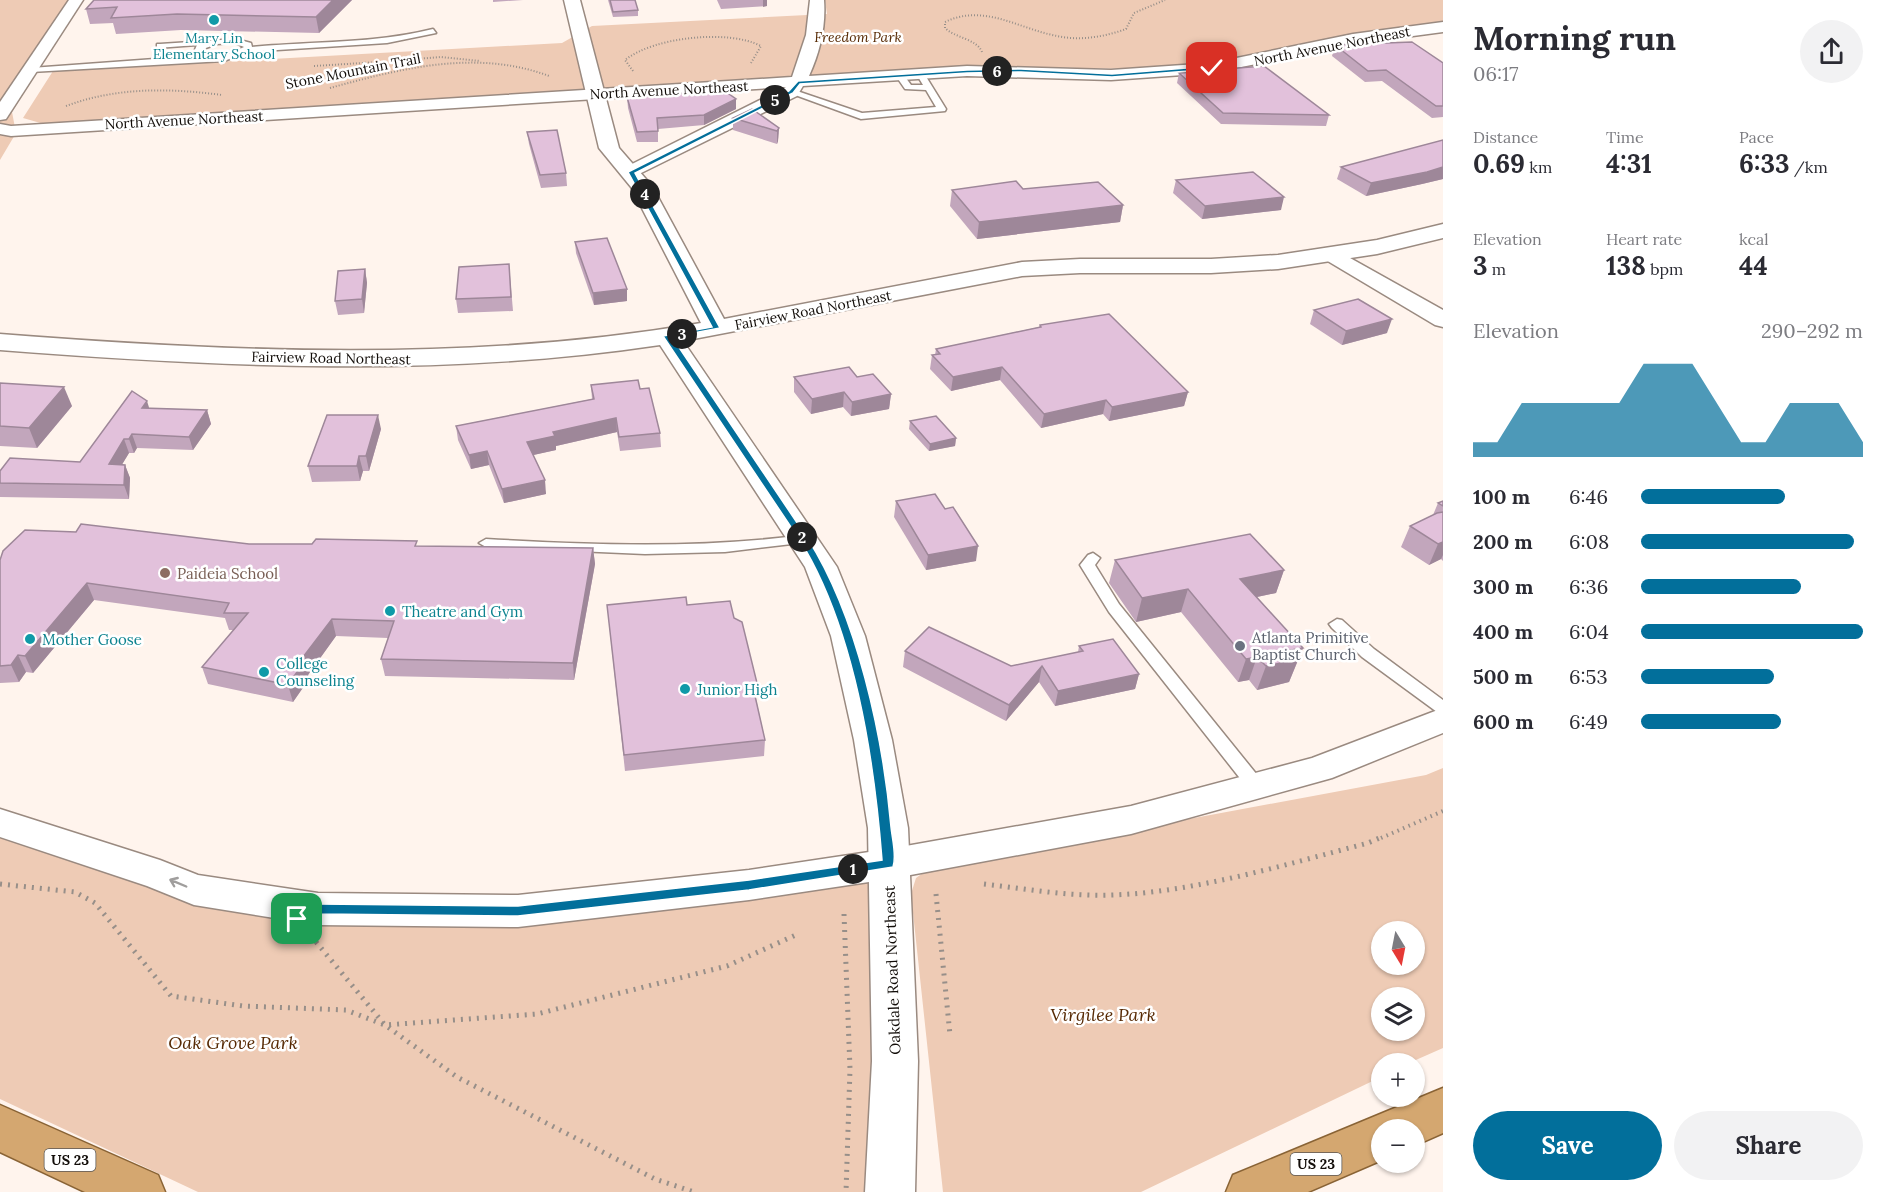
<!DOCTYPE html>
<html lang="en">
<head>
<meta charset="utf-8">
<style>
	body { margin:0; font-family:Lora,serif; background:#f2f2f3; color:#2b2b33; height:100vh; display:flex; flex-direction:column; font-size:22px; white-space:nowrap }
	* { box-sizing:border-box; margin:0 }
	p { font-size:20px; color:#7c7c81 }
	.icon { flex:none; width:33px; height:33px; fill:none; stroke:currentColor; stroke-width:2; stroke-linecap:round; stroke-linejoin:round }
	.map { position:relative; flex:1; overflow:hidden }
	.sheet { display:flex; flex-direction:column; background:#fff; width:450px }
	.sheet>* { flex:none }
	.needle { width:39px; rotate:170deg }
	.tools { position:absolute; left:1371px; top:921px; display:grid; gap:12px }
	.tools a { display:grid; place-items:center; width:54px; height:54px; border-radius:50%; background:#fff; box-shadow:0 2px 4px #0004; font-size:30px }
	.pin { position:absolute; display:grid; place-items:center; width:51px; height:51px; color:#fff; margin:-26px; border-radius:12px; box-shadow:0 3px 9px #0006 }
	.km { position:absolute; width:30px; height:30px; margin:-15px; border-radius:50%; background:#222; color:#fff; font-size:16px; line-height:30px; text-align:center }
	.round { display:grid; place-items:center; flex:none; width:63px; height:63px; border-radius:32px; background:#f2f2f3 }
	.overview { display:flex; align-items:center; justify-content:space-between; height:102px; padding:0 30px }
	h1 { font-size:33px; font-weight:700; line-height:45px }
	.figures { display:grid; grid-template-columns:repeat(3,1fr); gap:9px; height:102px; padding:6px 30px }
	.figures div { display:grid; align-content:center }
	.figures b { font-size:26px; font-weight:700 }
	.figures small { font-size:16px; font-weight:400 }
	.figures p { font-size:16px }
	.chart { height:168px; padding:12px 30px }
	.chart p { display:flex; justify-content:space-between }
	.chart svg { width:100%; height:108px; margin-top:6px; fill:#026f9b; opacity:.7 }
	.primary-button { display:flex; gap:12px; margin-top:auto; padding:12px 30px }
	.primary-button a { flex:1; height:69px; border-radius:36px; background:#026f9b; color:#fff; font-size:24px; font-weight:700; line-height:69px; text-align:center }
	.primary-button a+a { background:#f2f2f3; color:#2b2b33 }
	ul { padding:0 30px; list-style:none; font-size:20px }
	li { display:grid; grid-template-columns:96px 72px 1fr; align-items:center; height:45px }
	li i { height:15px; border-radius:8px; background:#026f9b }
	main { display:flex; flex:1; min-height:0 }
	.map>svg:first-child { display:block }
	.green { fill:#eecbb5; fill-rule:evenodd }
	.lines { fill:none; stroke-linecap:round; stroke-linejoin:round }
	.service-casing { stroke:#9a8a80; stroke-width:3 }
	.minor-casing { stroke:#9a8a80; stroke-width:3 }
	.tertiary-casing { stroke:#9a8a80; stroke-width:3 }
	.trunk-casing { stroke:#896335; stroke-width:3 }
	.path-far2 { stroke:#978f89; stroke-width:2; stroke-dasharray:1 2; stroke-linecap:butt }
	.path-far1 { stroke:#978f89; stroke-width:4; stroke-dasharray:1.5 4.5; stroke-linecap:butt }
	.path { stroke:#978f89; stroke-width:5; stroke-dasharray:2 6; stroke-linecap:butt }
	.service { fill:#fff; fill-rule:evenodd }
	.minor { fill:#fff; fill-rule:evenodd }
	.tertiary { fill:#fff; fill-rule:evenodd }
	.trunk { fill:#d4a770; fill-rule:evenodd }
	.wall { fill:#c2a6bc }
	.shaded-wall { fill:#9e8799 }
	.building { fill:#e2c1db; stroke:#9e8799; stroke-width:1.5 }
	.oneway { stroke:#a09e9d }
	.route { fill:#026f9b; stroke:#fff; stroke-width:1.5 }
	.culture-dot { fill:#0f9aa8; stroke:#fff; stroke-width:2 }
	.education-dot { fill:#8d6e63; stroke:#fff; stroke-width:2 }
	.worship-dot { fill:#6b7280; stroke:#fff; stroke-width:2 }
	.labels { text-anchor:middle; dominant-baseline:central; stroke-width:5; stroke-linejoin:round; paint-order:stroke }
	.far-park-label { font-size:14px; font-style:italic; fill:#582b05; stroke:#fff }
	.far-culture-label { font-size:14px; fill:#0d838f; stroke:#fff }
	.far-street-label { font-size:14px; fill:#120d09; stroke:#fff }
	.shield { fill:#fff; stroke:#595653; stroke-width:1.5 }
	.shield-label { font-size:14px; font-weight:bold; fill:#120d09 }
	.education-label { font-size:15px; fill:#785e54; stroke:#fff; text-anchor:start }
	.culture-label { font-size:15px; fill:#0d838f; stroke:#fff; text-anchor:start }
	.worship-label { font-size:15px; fill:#5b616d; stroke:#fff; text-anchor:start }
	.street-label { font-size:15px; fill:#120d09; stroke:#fff }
	.near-park-label { font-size:18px; font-style:italic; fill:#582b05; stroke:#fff }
</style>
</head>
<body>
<main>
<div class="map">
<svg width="1443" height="1192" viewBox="0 0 1443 1192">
	<rect width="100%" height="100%" fill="#fff4ed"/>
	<g class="green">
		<polygon points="0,0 82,0 12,112 16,133 0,160"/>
		<path d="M 825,0 L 1443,0 L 1443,23 C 1411,26 1379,30 1348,36 C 1297,45 1247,60 1196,65 C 1119,73 1044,65 968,67 L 44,124 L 23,118 L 53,71 L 562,43 L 592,26 L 827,14 Z"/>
		<path d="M 1443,768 L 1443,1048 L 1409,1063 L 1382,1064 L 1381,1077 L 1141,1192 L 943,1192 L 911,894 L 916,878 L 931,867 L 1426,775 ZM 1382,932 L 1414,932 L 1414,964 L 1382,964 ZM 1382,998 L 1414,998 L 1414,1030 L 1382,1030 Z"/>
		<polygon points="0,829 194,890 523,914 882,873 869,1192 198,1192 0,1099"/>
	</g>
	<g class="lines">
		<g class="service-casing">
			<g id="service">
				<path d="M 433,29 L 436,33 L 387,43 L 248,52 L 224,61 L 31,72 L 27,70 L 31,68 L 196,56 L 193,54 L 197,45 L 157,48 L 157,44 L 160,44 L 236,39 L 251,43 L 252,47 C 313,41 373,44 433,29 ZM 235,43 L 244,47 L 224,56 L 201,53 L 203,49 L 217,44 Z"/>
				<polygon points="921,72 925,75 946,109 945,111 861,119 787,92 794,90 862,113 936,107 926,90 905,89 896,76 903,74 911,85 923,85 917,75"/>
				<path d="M 804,535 L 811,539 L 809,542 L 725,552 L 645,554 L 486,547 L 479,543 L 486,539 C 593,545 698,549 804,535 Z"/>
				<polygon points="1093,553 1100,558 1095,565 1119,604 1262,781 1265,786 1262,791 1256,793 1250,791 1109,612 1080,565 1088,555"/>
				<polygon points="1337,619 1342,620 1374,649 1443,700 1443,714 1437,712 1362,657 1332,628 1329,624"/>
			</g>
		</g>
		<g class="minor-casing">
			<g id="minor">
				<polygon points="69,0 83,0 6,119 0,120 0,102"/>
				<path d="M 810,0 L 824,0 C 826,26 820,52 809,76 L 967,66 L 1111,70 L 1212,63 L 1353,34 L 1443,22 L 1443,32 L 1353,44 L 1212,73 L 1111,80 L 967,76 L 803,86 L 797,96 L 631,178 L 624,176 L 621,172 L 624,168 L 786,87 L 11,136 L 0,134 L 0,124 L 11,126 L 792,77 L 806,35 Z"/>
				<polygon points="1334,249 1443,310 1443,327 1435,325 1326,260 1323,255 1326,250"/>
				<polygon points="1443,708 1443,733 1332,778 1131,834 889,879 749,900 518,927 318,925 194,905 147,886 0,837 0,809 160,860 198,875 318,893 518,895 749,870 889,849 1131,806 1312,758"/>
			</g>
		</g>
		<g class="tertiary-casing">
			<path id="tertiary" d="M 564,0 L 580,0 L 619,148 L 652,186 L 724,319 L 1022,262 L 1080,259 L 1211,259 L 1278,255 L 1377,240 L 1443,224 L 1443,238 L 1377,254 L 1278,269 L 1211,273 L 1080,273 L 1022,276 L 683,341 L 837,567 L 865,636 L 892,740 L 908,828 L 918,1061 L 915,1192 L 865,1192 L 872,1061 L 868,828 L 854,740 L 831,636 L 805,567 L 660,345 C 441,378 220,367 0,350 L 0,334 C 233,352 469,363 701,323 L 631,187 L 599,148 Z"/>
		</g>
		<g class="trunk-casing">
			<g id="trunk">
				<polygon points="1443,1088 1443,1133 1414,1146 1414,1130 1382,1130 1382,1160 1308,1192 1226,1192 1233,1175"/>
				<polygon points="0,1105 158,1175 165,1192 85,1192 0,1152"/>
			</g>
		</g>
		<g class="path-far2">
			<path d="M 982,52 C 977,39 955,38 945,28 L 945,22 C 984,3 1019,29 1057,36 C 1080,41 1104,37 1126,29 L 1134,13 L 1165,0"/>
			<polyline points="391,61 441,57 480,61"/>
			<polyline points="314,66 378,62"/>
			<path d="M 633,71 L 625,60 C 654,37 728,29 761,46 L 751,63"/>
			<path d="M 330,88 C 402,68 477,49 549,76"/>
			<path d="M 66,106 C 117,87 169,88 222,95"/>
		</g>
		<polyline class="path-far1" points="1381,838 1443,811"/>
		<g class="path">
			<polyline points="0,884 75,892 95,903 171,996 243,1006 346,1010 385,1025 537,1014 727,966 798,934"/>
			<path d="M 984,884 C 1019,888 1054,894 1089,895 C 1177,898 1283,865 1368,843 L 1384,836"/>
			<polyline points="936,894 950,1035"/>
			<polyline points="844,914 850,1069 846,1192"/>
			<polyline points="316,942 385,1025 457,1077 655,1179 694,1192"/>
		</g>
		<use href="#service" class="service"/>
		<use href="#minor" class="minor"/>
		<use href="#tertiary" class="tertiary"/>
		<use href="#trunk" class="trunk"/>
	</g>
	<g class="wall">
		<polygon points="94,0 352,0 319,33 181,30 116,34 113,23 90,24 86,9"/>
		<polygon points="493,0 523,0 493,2"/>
		<polygon points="608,0 635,0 638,10 638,16 613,17"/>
		<polygon points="717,0 767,0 767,6 721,9"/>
		<polygon points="1335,45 1443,63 1443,117 1432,118 1382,81 1365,82 1332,56"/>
		<polygon points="1212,70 1329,115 1326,126 1221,124 1177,83 1179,73 1212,71"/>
		<polygon points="627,97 736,99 736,109 704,125 658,129 658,142 637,142 628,108"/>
		<polygon points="733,118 779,128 778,141 777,144 733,130"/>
		<polygon points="527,132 566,173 567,186 541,188 529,144"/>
		<polygon points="1443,140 1443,179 1422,184 1366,196 1337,179 1341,167"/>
		<polygon points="1176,180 1281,210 1202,219 1173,193"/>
		<polygon points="1023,189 1123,205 1120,222 977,239 950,206 952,190"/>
		<polygon points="575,242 627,301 594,305 576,253"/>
		<polygon points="509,264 513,311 458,313 456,299"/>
		<polygon points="365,269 367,283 364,313 338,315 335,301"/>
		<polygon points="1314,310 1387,333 1342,345 1310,324"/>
		<polygon points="1040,325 1188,392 1184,406 1109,421 1103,414 1041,428 1000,380 951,391 930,369 932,355 935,355 936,349 1039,327"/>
		<polygon points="794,377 857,377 891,394 889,409 851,416 843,407 811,414 794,392"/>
		<polygon points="0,383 72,406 37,448 0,446"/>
		<polygon points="591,385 640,389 660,433 661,447 620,451 617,432 556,446 556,450 533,455 546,494 504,503 489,465 471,469 458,440 456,426 592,399"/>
		<polygon points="149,408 207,410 211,424 193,450 137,448 134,453 129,453 122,464 125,465 130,478 129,499 0,497 0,471 80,462"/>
		<polygon points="910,421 956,438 955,446 929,451 909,429"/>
		<polygon points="381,429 369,471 363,471 360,481 312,482 308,466"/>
		<polygon points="896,501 976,561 926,570 894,517"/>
		<polygon points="1443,501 1443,561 1441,559 1429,565 1401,547 1410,526 1433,515 1438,503"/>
		<polygon points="249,544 593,548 595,564 574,680 385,676 381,659 388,638 336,636 308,675 309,679 293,702 208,684 202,667 234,630 229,630 225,618 94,600 33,673 26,672 19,682 0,683 0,560"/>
		<polygon points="1115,560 1284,570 1276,593 1257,597 1303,648 1289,682 1257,690 1249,680 1238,682 1181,612 1136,622 1109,583"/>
		<polygon points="607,605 687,605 756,699 765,740 764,756 625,771"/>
		<polygon points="1079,646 1139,674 1135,689 1055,706 1039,682 1006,721 903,667 905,651 1011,666 1078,652"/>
	</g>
	<g class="shaded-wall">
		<polygon points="333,0 352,0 319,33 316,17"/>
		<polygon points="763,0 767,0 767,6 763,7"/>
		<polygon points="736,99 736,109 704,125 704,115"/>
		<polygon points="779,128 778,141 777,144 777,131"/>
		<polygon points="1443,167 1443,179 1422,184 1366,196 1371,183"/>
		<polygon points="1284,197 1281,210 1202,219 1205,206"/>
		<polygon points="1123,205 1120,222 977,239 979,222"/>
		<polygon points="365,269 367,283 364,313 362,299"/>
		<polygon points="627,289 627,301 594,305 593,293"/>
		<polygon points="1392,319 1387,333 1342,345 1346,331"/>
		<polygon points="1002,367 1000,380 951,391 953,377"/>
		<polygon points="64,387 72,406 37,448 29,428"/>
		<polygon points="844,392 843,407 811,414 812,399"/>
		<polygon points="1188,392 1184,406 1109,421 1112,407"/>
		<polygon points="891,394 889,409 851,416 852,402"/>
		<polygon points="1106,400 1103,414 1041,428 1044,414"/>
		<polygon points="147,401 151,414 142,408"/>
		<polygon points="207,410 211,424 193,450 189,437"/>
		<polygon points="378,415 381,429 369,471 366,456"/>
		<polygon points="616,418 617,432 556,446 556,450 529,456 527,442 553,432"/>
		<polygon points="132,434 137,448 134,453 129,439"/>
		<polygon points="956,438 955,446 929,451 930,444"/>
		<polygon points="124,439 129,453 114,478 109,464"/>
		<polygon points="487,451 489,465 471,469 469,455"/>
		<polygon points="359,456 363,471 360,481 357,466"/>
		<polygon points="125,465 130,478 129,499 124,485"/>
		<polygon points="545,480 546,494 504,503 502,489"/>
		<polygon points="1443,542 1443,555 1441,559 1429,565 1438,544"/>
		<polygon points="978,546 976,561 926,570 928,555"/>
		<polygon points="593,548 595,564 574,680 573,663"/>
		<polygon points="1284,570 1276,593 1233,602 1240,579"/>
		<polygon points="87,583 94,600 33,673 25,656"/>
		<polygon points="1188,589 1181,612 1136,622 1142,598"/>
		<polygon points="332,619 336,636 308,675 309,679 293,702 288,685 300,661"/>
		<polygon points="1303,648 1289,682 1257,690 1266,666 1291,650"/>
		<polygon points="18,655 26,672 19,682 11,665"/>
		<polygon points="1257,657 1249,680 1238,682 1246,659"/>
		<polygon points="1042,666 1039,682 1006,721 1009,705"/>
		<polygon points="1139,674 1135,689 1055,706 1058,691"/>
	</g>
	<g class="building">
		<polygon points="94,0 333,0 316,17 177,14 111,18 117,7 86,9"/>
		<polygon points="610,0 635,0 638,10 613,12"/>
		<polygon points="1412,42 1443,63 1443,106 1436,106 1386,70 1368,71 1335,45"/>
		<polygon points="1264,66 1329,115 1223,113 1179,73 1214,71 1212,70"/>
		<polygon points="719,87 736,99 704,115 657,118 658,131 637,132 627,97 678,94"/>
		<polygon points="752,109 779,128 777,131 733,118"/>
		<polygon points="557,130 566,173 540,175 527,132"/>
		<polygon points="1443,140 1443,167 1427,172 1371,183 1341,167"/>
		<polygon points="1253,172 1284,197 1205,206 1176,180"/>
		<polygon points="1016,181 1023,189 1098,182 1123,205 979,222 952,190"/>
		<polygon points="607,238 627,289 593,293 575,242"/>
		<polygon points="509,264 511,297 456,299 459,267"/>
		<polygon points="365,269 362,299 335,301 338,271"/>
		<polygon points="1358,299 1392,319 1346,331 1314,310"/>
		<polygon points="1109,314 1188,392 1112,407 1106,400 1044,414 1002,367 953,377 932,355 940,354 936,349 1041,327 1040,325"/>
		<polygon points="849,367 857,377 873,374 891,394 852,402 844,392 812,399 794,377"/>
		<polygon points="638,380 640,389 649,388 660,433 619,437 616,418 553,432 555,436 527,442 545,480 502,489 487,451 469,455 456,426 594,399 591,385"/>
		<polygon points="0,383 64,387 29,428 0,426"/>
		<polygon points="132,391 147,401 142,408 207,410 189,437 132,434 129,439 124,439 109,464 125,465 124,485 0,483 0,471 10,458 80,462"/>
		<polygon points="327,415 378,415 366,456 359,456 357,466 308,466"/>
		<polygon points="936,416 956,438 930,444 910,421"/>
		<polygon points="935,494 945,509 953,507 978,546 928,555 896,501"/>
		<polygon points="1443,501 1443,506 1438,503"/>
		<polygon points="1443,512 1443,542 1438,544 1410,526 1437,513"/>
		<polygon points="81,524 249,544 312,544 316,539 417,541 415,546 593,548 573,663 381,659 394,621 332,619 300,661 304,662 288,685 202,667 248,613 224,613 229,603 87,583 25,656 18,655 11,665 0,666 0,560 3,551 25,530 76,532"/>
		<polygon points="1250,534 1284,570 1240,579 1303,648 1291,650 1299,659 1266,666 1257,657 1246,659 1188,589 1142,598 1115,560"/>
		<polygon points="686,597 687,605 730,601 734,618 742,622 757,683 755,696 765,740 624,755 607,605"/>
		<polygon points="929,627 1011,666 1083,651 1079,646 1113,639 1139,674 1058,691 1042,666 1009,705 905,651"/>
	</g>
	<defs><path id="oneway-shaft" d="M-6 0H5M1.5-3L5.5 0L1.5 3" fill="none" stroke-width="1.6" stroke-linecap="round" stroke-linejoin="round" transform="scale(1.5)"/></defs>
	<use class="oneway" href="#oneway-shaft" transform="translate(178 883) rotate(-157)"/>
	<path class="route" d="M 1212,66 L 1214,69 L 1112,77 L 1021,72 L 967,73 L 800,84 L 793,93 L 635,173 L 720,328 L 672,337 L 808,539 C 857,616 883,736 891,827 C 892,838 897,856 893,867 L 749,890 L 518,916 L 318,914 L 302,911 L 301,923 L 292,923 L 288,905 L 294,900 L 318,904 L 518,906 L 749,880 L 882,860 C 874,757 855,628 799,539 L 663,336 L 712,327 L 628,172 L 789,91 L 798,81 L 967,70 L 1021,69 L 1112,74 Z"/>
	<g class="culture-dot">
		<circle cx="214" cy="20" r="6"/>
		<circle cx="390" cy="611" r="6"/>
		<circle cx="30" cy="639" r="6"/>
		<circle cx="264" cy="672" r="6"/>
		<circle cx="685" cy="689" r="6"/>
	</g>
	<circle class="education-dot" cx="165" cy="573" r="6"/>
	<circle class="worship-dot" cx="1240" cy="646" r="6"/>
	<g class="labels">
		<g class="far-park-label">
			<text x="858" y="37">Freedom Park</text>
		</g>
		<g class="far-culture-label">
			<text x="214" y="38">Mary Lin<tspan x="214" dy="16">Elementary School</tspan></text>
		</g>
		<g class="far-street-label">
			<text transform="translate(1332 46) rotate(-11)">North Avenue Northeast</text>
			<text transform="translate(353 71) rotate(-11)">Stone Mountain Trail</text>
			<text transform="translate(669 90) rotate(-3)">North Avenue Northeast</text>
			<text transform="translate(184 120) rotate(-3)">North Avenue Northeast</text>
			<text transform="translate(813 310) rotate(-11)">Fairview Road Northeast</text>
			<text transform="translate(331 358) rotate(1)">Fairview Road Northeast</text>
		</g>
		<g class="shield">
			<rect x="44.5" y="1149" width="51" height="22" rx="4.5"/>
			<rect x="1290.5" y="1153" width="51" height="22" rx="4.5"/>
		</g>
		<g class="shield-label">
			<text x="70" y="1160">US 23</text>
			<text x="1316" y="1164">US 23</text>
		</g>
		<g class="education-label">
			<text x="177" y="573">Paideia School</text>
		</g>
		<g class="culture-label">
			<text x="402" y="611">Theatre and Gym</text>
			<text x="42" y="639">Mother Goose</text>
			<text x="276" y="663">College<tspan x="276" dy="17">Counseling</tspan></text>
			<text x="697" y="689">Junior High</text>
		</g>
		<g class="worship-label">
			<text x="1252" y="637">Atlanta Primitive<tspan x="1252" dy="17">Baptist Church</tspan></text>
		</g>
		<g class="street-label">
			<text transform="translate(892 970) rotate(-92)">Oakdale Road Northeast</text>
		</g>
		<g class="near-park-label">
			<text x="1103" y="1014">Virgilee Park</text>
			<text x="233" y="1042">Oak Grove Park</text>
		</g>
	</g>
</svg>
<div class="tools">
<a><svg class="needle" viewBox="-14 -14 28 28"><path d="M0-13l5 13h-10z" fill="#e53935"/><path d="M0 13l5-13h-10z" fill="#7c7c81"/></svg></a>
<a><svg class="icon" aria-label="layers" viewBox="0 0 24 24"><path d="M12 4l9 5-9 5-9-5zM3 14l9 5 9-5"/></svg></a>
<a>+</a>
<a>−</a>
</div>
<div class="pin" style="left:297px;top:919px;background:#1e9e55"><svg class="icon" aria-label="arrive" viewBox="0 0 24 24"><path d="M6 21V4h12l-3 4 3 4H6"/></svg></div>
<div class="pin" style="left:1212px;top:68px;background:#d93025"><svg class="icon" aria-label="check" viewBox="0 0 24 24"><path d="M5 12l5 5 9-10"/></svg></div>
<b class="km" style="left:853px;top:869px">1</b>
<b class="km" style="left:802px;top:537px">2</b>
<b class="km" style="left:682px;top:334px">3</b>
<b class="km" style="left:645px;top:194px">4</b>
<b class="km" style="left:775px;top:100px">5</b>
<b class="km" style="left:997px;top:71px">6</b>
</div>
<section class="sheet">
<div class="overview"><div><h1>Morning run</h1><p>06:17</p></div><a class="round"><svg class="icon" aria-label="share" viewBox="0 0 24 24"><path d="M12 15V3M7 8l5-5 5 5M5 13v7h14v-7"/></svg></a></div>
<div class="figures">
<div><p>Distance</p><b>0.69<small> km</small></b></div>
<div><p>Time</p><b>4:31</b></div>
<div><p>Pace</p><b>6:33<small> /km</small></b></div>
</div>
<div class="figures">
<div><p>Elevation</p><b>3<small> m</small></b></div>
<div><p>Heart rate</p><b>138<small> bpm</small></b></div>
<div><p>kcal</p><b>44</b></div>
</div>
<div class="chart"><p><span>Elevation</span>290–292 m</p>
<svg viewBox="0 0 160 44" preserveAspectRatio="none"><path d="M0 44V38L10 38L20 22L30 22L40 22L50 22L60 22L70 6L80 6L90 6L100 22L110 38L120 38L130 22L140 22L150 22L160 38V44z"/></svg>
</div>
<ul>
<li><b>100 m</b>6:46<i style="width:65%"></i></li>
<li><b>200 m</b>6:08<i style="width:96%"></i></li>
<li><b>300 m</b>6:36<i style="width:72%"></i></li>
<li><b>400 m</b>6:04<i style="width:100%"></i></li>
<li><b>500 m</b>6:53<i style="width:60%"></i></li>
<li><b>600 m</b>6:49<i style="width:63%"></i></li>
</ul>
<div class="primary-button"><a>Save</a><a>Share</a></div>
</section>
</main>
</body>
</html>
